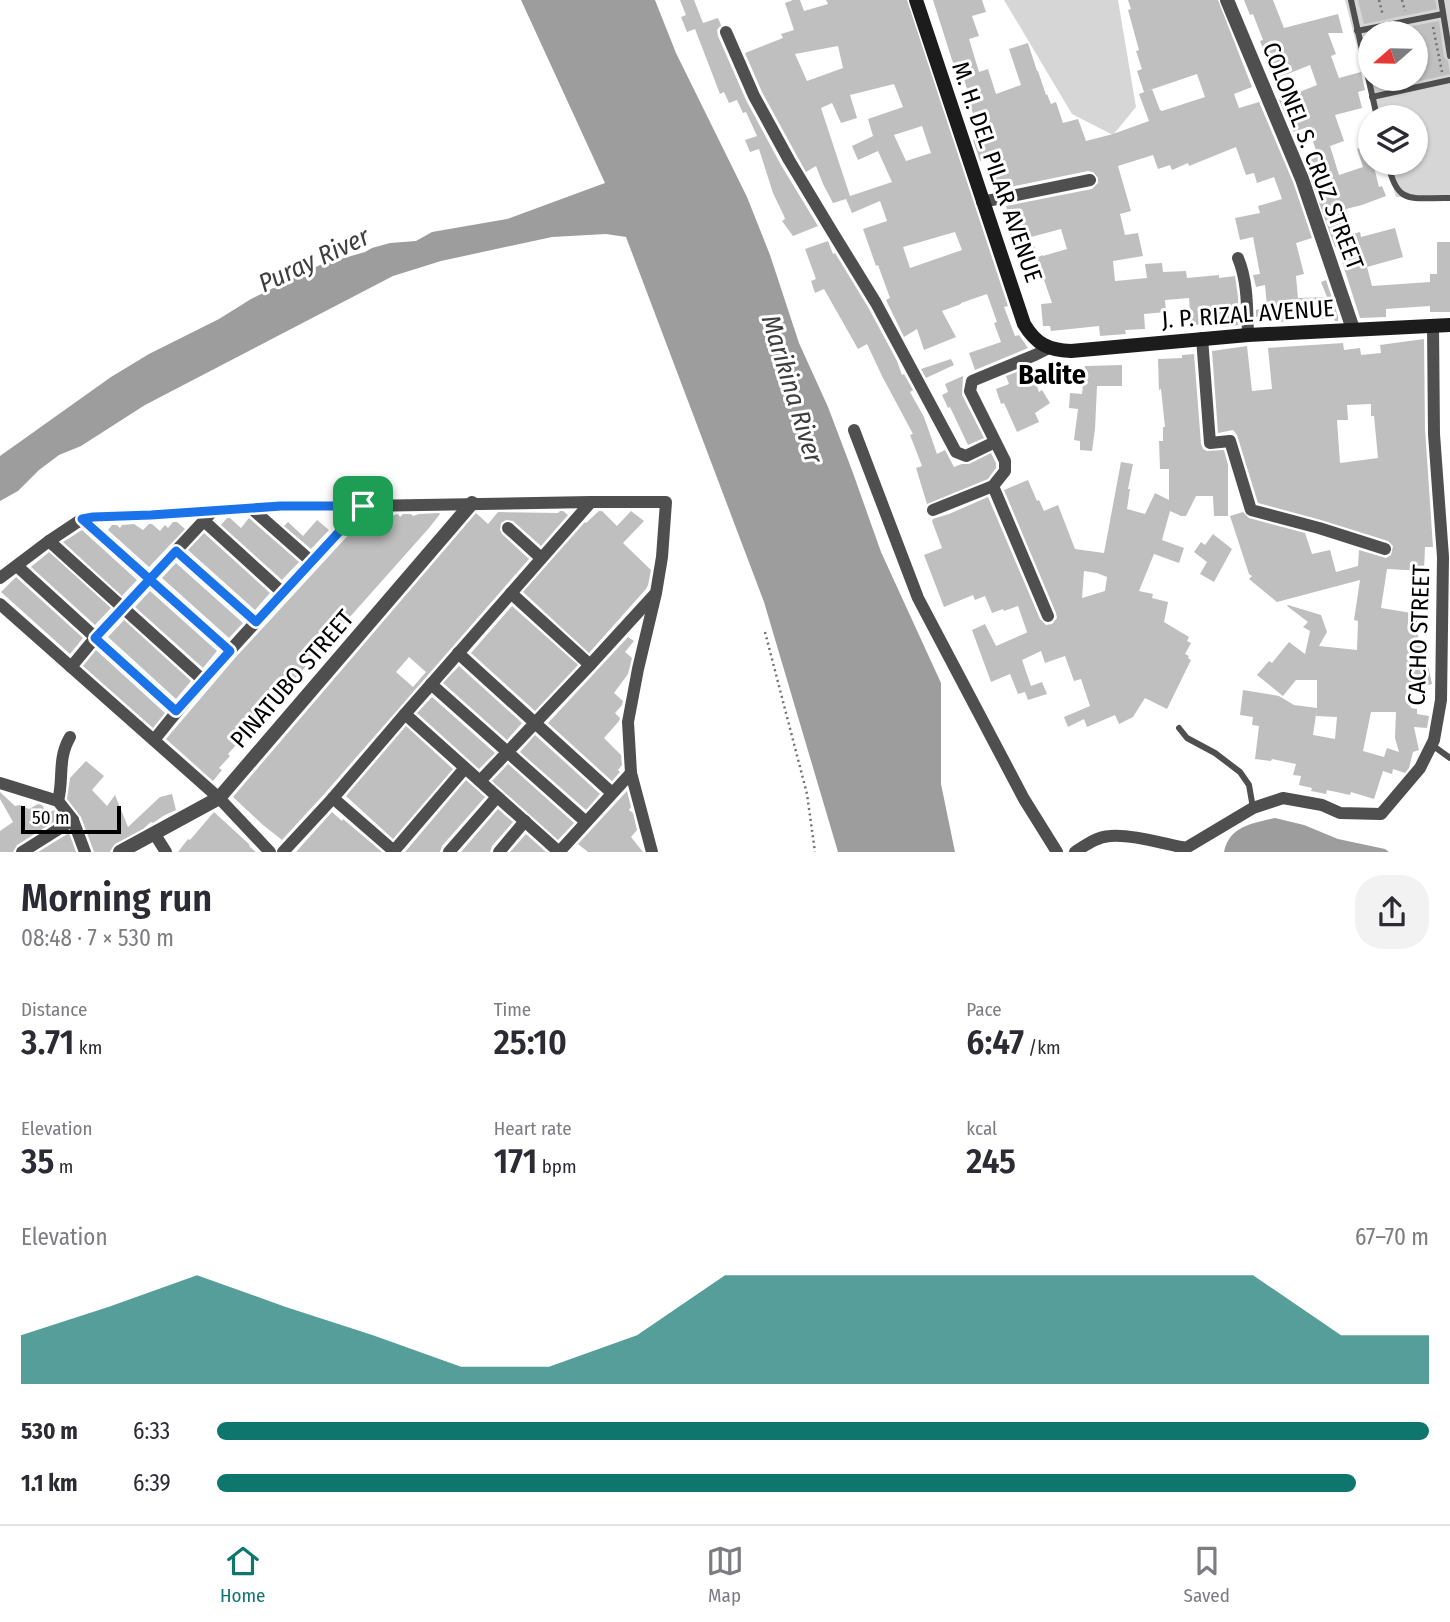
<!DOCTYPE html>
<html lang="en">
<head>
<meta charset="utf-8">
<style>
	body { margin:0; font-family:"Fira Sans Condensed",sans-serif; background:#f2f2f3; color:#2b2b33; height:100vh; display:flex; flex-direction:column; font-size:26px; white-space:nowrap }
	* { box-sizing:border-box; margin:0 }
	p { font-size:23px; color:#7c7c81 }
	.icon { flex:none; width:38px; height:38px; fill:none; stroke:currentColor; stroke-width:2; stroke-linecap:round; stroke-linejoin:round }
	.map { position:relative; height:852px; overflow:hidden }
	.side { display:flex; flex-direction:column; background:#fff; flex:1 }
	.side>* { flex:none }
	.needle { width:46px; rotate:250deg }
	.controls { position:absolute; left:1358px; top:21px; display:grid; gap:14px }
	.controls a { display:grid; place-items:center; width:70px; height:70px; border-radius:50%; background:#fff; box-shadow:0 2px 5px #0004; font-size:35px }
	.scale { position:absolute; left:21px; bottom:18px; width:100px; box-sizing:border-box; padding-left:7px; border:4px solid #000; border-top:0; font-size:19px; line-height:24px; white-space:nowrap; color:#000; -webkit-text-stroke:5px #fff; paint-order:stroke }
	.pin { position:absolute; display:grid; place-items:center; width:60px; height:60px; color:#fff; margin:-30px; border-radius:14px; box-shadow:0 4px 10px #0006 }
	.round { display:grid; place-items:center; flex:none; width:74px; height:74px; border-radius:28px; background:#f2f2f3 }
	.head { display:flex; align-items:center; justify-content:space-between; height:119px; padding:0 21px }
	h1 { font-size:38px; font-weight:600; line-height:52px }
	.metrics { display:grid; grid-template-columns:repeat(3,1fr); gap:10px; height:119px; padding:7px 21px }
	.metrics div { display:grid; align-content:center }
	.metrics b { font-size:35px; font-weight:600 }
	.metrics small { font-size:19px; font-weight:400 }
	.metrics p { font-size:19px }
	.chart { height:196px; padding:14px 21px }
	.chart p { display:flex; justify-content:space-between }
	.chart svg { width:100%; height:126px; margin-top:7px; fill:#0f766e; opacity:.7 }
	ul { padding:0 21px; list-style:none; font-size:23px }
	li { display:grid; grid-template-columns:112px 84px 1fr; align-items:center; height:52px }
	li i { height:18px; border-radius:9px; background:#0f766e }
	.dock { display:flex; justify-content:space-around; align-items:center; height:98px; border-top:2px solid #e1e1e2; background:#fff; font-size:19px; color:#7c7c81 }
	.dock a { display:grid; justify-items:center; gap:4px }
	.dock .active { color:#0f766e }
	.map>svg:first-child { display:block }
	.green { fill:#d6d6d6; fill-rule:evenodd }
	.water { fill:#9d9d9d }
	.building { fill:#bfbfbf; fill-rule:evenodd }
	.lines { fill:none; stroke-linecap:round; stroke-linejoin:round }
	.path { stroke:#717171; stroke-width:2.5; stroke-dasharray:2 3.5; stroke-linecap:butt }
	.service { stroke:#4f4f4f; stroke-width:6 }
	.minor { stroke:#4f4f4f; stroke-width:12 }
	.tertiary { stroke:#4f4f4f; stroke-width:14 }
	.secondary { stroke:#1c1c1c; stroke-width:14 }
	.route-casing { stroke:#fff; stroke-width:14 }
	.route { stroke:#1a73e8; stroke-width:9 }
	.labels { text-anchor:middle; dominant-baseline:central; stroke-width:6; stroke-linejoin:round; paint-order:stroke }
	.street-label { font-size:24px; fill:#000; stroke:#fff }
	.water-label { font-size:26px; font-style:italic; fill:#3e3e3e; stroke:#fff }
	.quarter-label { font-size:28px; font-weight:bold; fill:#000; stroke:#fff }
</style>
</head>
<body>
<div class="map">
<svg width="1450" height="852" viewBox="0 0 1450 852">
	<rect width="100%" height="100%" fill="#fff"/>
	<g class="green">
		<polygon points="1004,0 1118,0 1136,107 1113,135 1072,114"/>
		<path d="M 1345,0 L 1450,0 L 1450,198 L 1396,197 L 1387,163 L 1416,163 L 1416,117 L 1375,117 ZM 1370,33 L 1416,33 L 1416,79 L 1370,79 Z"/>
	</g>
	<g class="water">
		<polygon points="521,0 655,0 676,53 747,197 770,255 799,343 828,407 853,473 881,552 941,683 941,784 955,852 838,852 764,602 626,237 606,234 552,237 441,261 393,276 145,405 81,446 59,455 39,470 18,491 0,501 0,456 111,377 149,354 219,319 251,299 320,265 365,252 372,248 390,243 416,241 432,232 507,219 605,183"/>
		<path d="M 1275,818 L 1304,825 L 1338,839 L 1385,849 L 1389,852 L 1224,852 C 1229,826 1253,823 1275,818 Z"/>
	</g>
	<g class="building">
		<polygon points="680,0 694,0 703,23 718,18 721,25 717,30 718,36 746,100 781,165 818,226 793,236 782,221 785,219 784,216 773,193 759,149 750,152 745,140 757,136 746,112 743,113 737,100 729,103 724,92 720,94 695,29 687,32 681,17 686,15"/>
		<path d="M 793,0 L 800,0 L 804,11 L 828,4 L 826,0 L 907,0 L 1008,306 L 1004,307 L 1015,336 L 1019,335 L 1028,348 L 975,370 L 969,353 L 1001,342 L 994,323 L 997,322 L 987,294 L 961,303 L 961,304 L 942,311 L 956,337 L 924,350 L 917,329 L 904,337 L 886,300 L 890,298 L 878,265 L 876,266 L 863,229 L 887,221 L 880,201 L 852,213 L 846,199 L 833,203 L 823,184 L 816,166 L 806,172 L 797,156 L 762,92 L 745,53 L 783,38 L 781,34 L 794,30 L 785,3 ZM 838,46 L 843,68 L 807,81 L 795,54 ZM 894,84 L 903,107 L 868,119 L 873,136 L 852,146 L 858,160 L 878,151 L 892,182 L 850,196 L 821,108 L 832,103 L 841,123 L 857,118 L 850,95 ZM 922,126 L 931,153 L 906,161 L 894,135 ZM 955,232 L 962,250 L 910,268 L 903,247 Z"/>
		<path d="M 933,0 L 982,0 L 986,12 L 972,16 L 979,36 L 969,39 L 979,72 L 988,69 L 996,94 L 1021,85 L 1009,49 L 1028,43 L 1037,71 L 1038,71 L 1046,95 L 1047,94 L 1051,104 L 1056,102 L 1063,123 L 1078,119 L 1086,141 L 1113,134 L 1149,121 L 1139,94 L 1152,89 L 1160,110 L 1162,111 L 1205,97 L 1197,74 L 1144,92 L 1137,71 L 1142,69 L 1136,51 L 1139,50 L 1128,10 L 1131,9 L 1128,0 L 1218,0 L 1252,87 L 1234,94 L 1239,108 L 1259,102 L 1293,182 L 1312,238 L 1296,243 L 1304,274 L 1296,276 L 1298,298 L 1327,297 L 1321,282 L 1326,280 L 1338,316 L 1338,321 L 1335,321 L 1334,319 L 1299,319 L 1299,321 L 1278,322 L 1277,315 L 1256,317 L 1256,310 L 1267,306 L 1265,285 L 1256,287 L 1253,275 L 1260,274 L 1253,237 L 1240,240 L 1235,218 L 1260,213 L 1258,206 L 1282,199 L 1274,177 L 1257,183 L 1254,173 L 1246,175 L 1236,147 L 1189,166 L 1188,163 L 1172,170 L 1170,165 L 1158,169 L 1153,155 L 1118,166 L 1131,211 L 1120,214 L 1125,235 L 1138,233 L 1143,256 L 1113,261 L 1115,281 L 1147,278 L 1145,264 L 1162,263 L 1163,272 L 1186,271 L 1187,278 L 1219,275 L 1219,278 L 1235,276 L 1238,297 L 1239,325 L 1222,327 L 1221,323 L 1191,325 L 1189,298 L 1165,300 L 1166,312 L 1144,314 L 1145,329 L 1125,330 L 1126,334 L 1100,336 L 1099,326 L 1051,331 L 1050,326 L 1043,326 L 1041,304 L 1052,303 L 1043,277 L 1027,282 L 1020,260 L 1018,260 L 1007,224 L 1011,223 L 1006,206 L 1092,189 L 1098,183 L 1098,178 L 1093,172 L 1088,171 L 995,190 L 992,179 L 997,177 L 991,157 L 980,161 L 973,140 L 980,138 L 968,97 L 969,96 L 962,72 L 958,73 L 952,60 ZM 1061,229 L 1067,249 L 1043,256 L 1043,255 L 1038,257 L 1031,237 Z"/>
		<polygon points="1244,0 1273,0 1284,28 1338,14 1343,33 1328,33 1336,54 1331,56 1339,78 1361,72 1365,90 1358,92 1362,108 1335,115 1344,141 1330,146 1339,175 1363,167 1357,149 1370,144 1370,163 1373,163 1379,187 1382,186 1386,196 1362,205 1346,209 1353,234 1360,232 1361,237 1395,228 1403,257 1367,267 1372,286 1430,282 1430,274 1437,274 1437,242 1450,242 1450,312 1430,312 1430,306 1386,309 1386,317 1360,318 1339,252 1337,247 1335,247 1303,158 1317,153 1308,127 1293,132 1279,100 1317,85 1310,65 1275,79 1260,41 1263,40 1253,14 1250,15"/>
		<polygon points="1358,0 1435,0 1437,9 1364,24"/>
		<polygon points="1439,21 1444,57 1448,61 1450,74 1416,82 1416,33 1375,33"/>
		<polygon points="828,241 833,254 835,253 868,307 897,361 902,375 904,374 913,390 910,392 924,417 937,454 945,450 954,467 962,464 969,464 991,453 996,463 996,468 988,479 927,504 916,468 922,466 910,435 913,434 882,376 867,344 858,349 824,289 815,293 811,281 816,279 805,249"/>
		<path d="M 1424,339 L 1425,429 L 1433,547 L 1425,547 L 1424,571 L 1387,569 L 1381,608 L 1418,614 L 1416,629 L 1425,661 L 1427,660 L 1432,684 L 1406,691 L 1411,708 L 1417,709 L 1417,714 L 1429,716 L 1427,728 L 1414,727 L 1419,750 L 1413,752 L 1409,768 L 1405,773 L 1393,769 L 1392,774 L 1383,771 L 1374,799 L 1351,792 L 1350,795 L 1327,790 L 1326,794 L 1311,791 L 1312,788 L 1299,785 L 1301,776 L 1293,775 L 1296,764 L 1272,759 L 1271,761 L 1255,759 L 1259,726 L 1252,725 L 1253,717 L 1240,715 L 1243,690 L 1279,696 L 1294,705 L 1317,708 L 1317,680 L 1296,680 L 1283,696 L 1257,675 L 1269,661 L 1272,663 L 1289,642 L 1305,654 L 1310,631 L 1303,627 L 1308,622 L 1287,606 L 1288,605 L 1321,615 L 1327,632 L 1319,646 L 1357,650 L 1358,621 L 1354,620 L 1360,580 L 1277,602 L 1249,579 L 1252,576 L 1249,574 L 1230,516 L 1243,512 L 1249,518 L 1305,533 L 1312,554 L 1330,550 L 1336,572 L 1358,566 L 1359,550 L 1386,558 L 1391,555 L 1393,546 L 1388,541 L 1321,520 L 1258,503 L 1237,435 L 1233,430 L 1218,433 L 1212,351 L 1247,346 L 1252,391 L 1272,389 L 1268,348 L 1343,343 L 1344,350 L 1360,348 L 1361,355 L 1381,353 L 1380,345 ZM 1371,404 L 1371,416 L 1374,416 L 1378,458 L 1340,463 L 1337,420 L 1348,420 L 1347,405 ZM 1317,708 L 1316,716 L 1337,717 L 1335,739 L 1313,735 ZM 1371,712 L 1396,712 L 1395,738 L 1399,752 L 1387,748 L 1384,757 L 1363,751 Z"/>
		<path d="M 1194,354 L 1201,444 L 1203,449 L 1207,451 L 1224,450 L 1228,465 L 1228,516 L 1214,516 L 1213,496 L 1196,496 L 1186,516 L 1181,516 L 1170,511 L 1162,540 L 1184,548 L 1179,563 L 1154,554 L 1139,591 L 1153,594 L 1152,598 L 1168,602 L 1164,622 L 1189,637 L 1187,641 L 1191,643 L 1185,654 L 1189,656 L 1188,658 L 1191,660 L 1167,709 L 1145,698 L 1133,717 L 1119,724 L 1115,715 L 1087,727 L 1084,719 L 1068,727 L 1064,717 L 1090,706 L 1081,679 L 1074,681 L 1065,656 L 1045,663 L 1041,651 L 1022,660 L 1031,686 L 1042,682 L 1047,694 L 1028,700 L 1025,692 L 1018,694 L 1010,674 L 991,682 L 972,630 L 985,624 L 996,646 L 1026,633 L 1027,632 L 1018,606 L 1004,611 L 1003,609 L 992,613 L 985,596 L 975,600 L 973,595 L 944,607 L 924,555 L 942,548 L 932,521 L 933,519 L 949,514 L 988,497 L 1040,619 L 1046,625 L 1052,624 L 1057,618 L 1056,613 L 1004,490 L 1028,480 L 1037,501 L 1039,500 L 1044,511 L 1058,505 L 1075,549 L 1104,553 L 1121,462 L 1133,464 L 1128,489 L 1130,489 L 1127,509 L 1145,514 L 1155,493 L 1169,500 L 1169,469 L 1160,469 L 1159,441 L 1163,441 L 1163,427 L 1165,427 L 1161,389 L 1159,390 L 1158,359 L 1182,358 L 1182,355 ZM 1084,571 L 1097,573 L 1107,577 L 1105,591 L 1082,598 Z"/>
		<polygon points="951,359 954,365 926,378 921,369"/>
		<polygon points="1122,365 1122,386 1097,386 1095,429 1092,451 1080,450 1080,441 1074,440 1078,409 1069,408 1070,393 1082,394 1085,366"/>
		<polygon points="1030,367 1039,392 1042,390 1050,403 1035,413 1039,422 1017,432 1004,403 1001,404 996,389 1009,384 1006,376"/>
		<polygon points="963,376 962,395 984,438 968,445 950,407 948,408 942,395 948,392 945,384"/>
		<path d="M 560,511 L 563,511 L 568,515 L 541,546 L 513,521 L 506,520 L 501,523 L 500,530 L 502,534 L 529,559 L 326,792 L 282,840 L 263,825 L 233,797 L 476,513 L 488,524 L 498,512 L 558,513 ZM 409,657 L 426,672 L 413,687 L 396,672 Z"/>
		<polygon points="599,511 602,511 617,526 631,511 644,521 623,543 651,570 648,585 646,589 589,653 523,592 585,522 586,523"/>
		<polygon points="439,513 440,514 429,528 228,754 230,756 219,768 222,770 213,781 166,739 235,658 364,518 371,524 380,514 390,516 398,514 400,517 403,514 411,514 413,516 419,514"/>
		<polygon points="227,518 230,518 241,528 249,518 299,562 282,580 221,525"/>
		<polygon points="317,520 329,530 311,549 284,526 288,522 303,536"/>
		<polygon points="173,522 177,522 185,529 149,567 108,530 112,525 117,525 120,528 122,525 134,524 143,530 149,524 152,524 160,531 165,525 168,528"/>
		<polygon points="82,530 137,580 122,596 63,542"/>
		<polygon points="204,533 270,593 255,610 188,550"/>
		<polygon points="1213,534 1232,549 1214,582 1200,574 1207,562 1194,552 1201,542 1205,545"/>
		<polygon points="49,552 111,608 95,625 31,567"/>
		<polygon points="176,563 243,623 229,638 162,578"/>
		<polygon points="16,577 83,638 70,654 1,592"/>
		<polygon points="150,591 217,651 203,668 135,607"/>
		<polygon points="512,606 578,665 535,711 471,653"/>
		<polygon points="124,620 191,681 176,699 108,637"/>
		<polygon points="628,637 634,641 625,652 632,658 628,674 614,693 623,701 622,705 615,713 620,718 619,721 604,738 621,755 622,765 618,770 620,772 612,781 548,723"/>
		<polygon points="96,650 165,713 153,728 83,666"/>
		<polygon points="459,666 522,723 507,740 443,683"/>
		<polygon points="432,697 495,753 479,769 417,713"/>
		<polygon points="406,726 453,769 393,839 346,796"/>
		<polygon points="535,735 600,794 586,810 520,752"/>
		<polygon points="86,761 104,776 92,790 107,806 115,795 128,827 160,797 172,794 176,810 163,816 156,821 153,823 151,822 143,829 115,844 112,848 110,852 94,852 81,817 67,799 70,778"/>
		<polygon points="508,764 574,823 558,840 492,781"/>
		<polygon points="466,780 485,797 442,846 440,852 405,852"/>
		<polygon points="627,791 631,807 629,810 633,813 637,830 631,837 643,852 588,852 578,844"/>
		<polygon points="0,792 15,806 20,805 29,809 38,804 42,805 47,814 54,810 60,818 17,845 13,852 0,852 0,831 13,822 0,799"/>
		<polygon points="498,809 513,822 492,846 490,852 461,852"/>
		<polygon points="214,812 250,845 249,846 256,852 178,852 188,839 190,840"/>
		<polygon points="332,812 342,821 343,819 382,852 296,852"/>
		<polygon points="69,833 76,852 38,852"/>
		<polygon points="526,834 546,852 510,852"/>
	</g>
	<g class="lines">
		<g class="path">
			<polyline points="1379,0 1383,16"/>
			<polyline points="1402,0 1405,11"/>
			<polyline points="1433,27 1442,72"/>
			<polyline points="1416,49 1421,76"/>
			<polyline points="765,632 807,794 815,852"/>
		</g>
		<g class="service">
			<polyline points="1351,0 1377,117"/>
			<polyline points="1441,0 1450,56"/>
			<polyline points="1357,31 1443,14"/>
			<polyline points="1372,97 1450,80"/>
			<path d="M 1388,163 C 1397,207 1412,197 1450,198"/>
			<polyline points="1179,728 1187,738 1215,753 1240,772 1249,785 1253,808"/>
			<polyline points="1432,745 1450,758"/>
		</g>
		<g class="minor">
			<polyline points="726,32 754,96 789,160 833,233 876,303 956,452 966,456 995,442"/>
			<polyline points="982,202 1090,180"/>
			<path d="M 1238,258 C 1248,282 1247,309 1248,335"/>
			<polyline points="1202,338 1210,443 1230,441 1251,510 1319,528 1385,549"/>
			<polyline points="854,430 918,598 1024,799 1057,852"/>
			<polyline points="993,486 1048,616"/>
			<polyline points="251,508 312,562"/>
			<polyline points="933,510 993,486 1005,471 1005,461 970,391 972,381 1035,355 1049,348"/>
			<polyline points="83,519 230,651"/>
			<polyline points="204,521 283,593"/>
			<polyline points="508,528 541,558"/>
			<polyline points="49,541 204,681"/>
			<polyline points="176,551 256,622"/>
			<polyline points="17,566 176,711"/>
			<polyline points="0,578 49,541 76,523 83,519 93,517 151,515 281,506 363,506 591,502 666,502 662,557 656,593 638,669 628,722 631,773 652,852"/>
			<polyline points="511,593 590,665"/>
			<polyline points="0,604 219,798 270,852"/>
			<polyline points="458,653 612,793"/>
			<polyline points="71,667 95,638 212,512"/>
			<polyline points="431,684 586,822"/>
			<polyline points="405,714 559,852"/>
			<path d="M 154,740 C 219,658 293,583 363,506"/>
			<polyline points="480,781 590,665 654,595"/>
			<polyline points="0,783 58,801 73,820 85,852"/>
			<polyline points="333,798 395,852"/>
			<path d="M 58,801 C 64,779 57,759 70,737"/>
			<polyline points="154,833 166,852"/>
			<polyline points="22,852 73,820"/>
			<polyline points="283,852 333,798 405,714 591,502"/>
			<polyline points="393,852 465,768"/>
			<polyline points="449,852 497,797"/>
			<polyline points="499,852 525,821"/>
			<polyline points="559,852 631,773"/>
			<path d="M 1075,852 C 1086,845 1096,837 1110,836 C 1131,834 1164,844 1186,848 L 1253,808 L 1283,798 L 1322,805 L 1340,813 L 1381,814 L 1420,768 L 1434,740 L 1441,700 L 1443,557 L 1434,434 L 1433,326"/>
		</g>
		<g class="tertiary">
			<polyline points="1227,0 1302,179 1353,329"/>
			<polyline points="120,852 219,798 472,503"/>
		</g>
		<path class="secondary" d="M 916,0 L 1024,324 C 1036,344 1048,350 1071,351 L 1248,335 L 1450,325"/>
	</g>
	<g class="lines">
		<g class="route-casing">
			<polyline id="route" points="363,506 281,506 151,515 93,517 82,519 230,651 176,711 95,638 176,551 256,622 363,506"/>
		</g>
		<use href="#route" class="route"/>
	</g>
	<g class="labels">
		<g class="street-label">
			<text transform="translate(1313 156) rotate(69)">COLONEL S. CRUZ STREET</text>
			<text transform="translate(997 172) rotate(71)">M. H. DEL PILAR AVENUE</text>
			<text transform="translate(1248 314) rotate(-4)">J. P. RIZAL AVENUE</text>
			<text transform="translate(1419 635) rotate(-88)">CACHO STREET</text>
			<text transform="translate(292 679) rotate(-49)">PINATUBO STREET</text>
		</g>
		<g class="water-label">
			<text transform="translate(314 260) rotate(-25)">Puray River</text>
			<text transform="translate(792 389) rotate(73)">Marikina River</text>
		</g>
		<g class="quarter-label">
			<text x="1052" y="374">Balite</text>
		</g>
	</g>
</svg>
<div class="controls">
<a><svg class="needle" viewBox="-14 -14 28 28"><path d="M0-13l5 13h-10z" fill="#e53935"/><path d="M0 13l5-13h-10z" fill="#7c7c81"/></svg></a>
<a><svg class="icon" aria-label="layers" viewBox="0 0 24 24"><path d="M12 4l9 5-9 5-9-5zM3 14l9 5 9-5"/></svg></a>
</div>
<div class="scale">50 m</div>
<div class="pin" style="left:363px;top:506px;background:#1e9e55"><svg class="icon" aria-label="arrive" viewBox="0 0 24 24"><path d="M6 21V4h12l-3 4 3 4H6"/></svg></div>
</div>
<section class="side">
<div class="head"><div><h1>Morning run</h1><p>08:48 · 7 × 530 m</p></div><a class="round"><svg class="icon" aria-label="share" viewBox="0 0 24 24"><path d="M12 15V3M7 8l5-5 5 5M5 13v7h14v-7"/></svg></a></div>
<div class="metrics">
<div><p>Distance</p><b>3.71<small> km</small></b></div>
<div><p>Time</p><b>25:10</b></div>
<div><p>Pace</p><b>6:47<small> /km</small></b></div>
</div>
<div class="metrics">
<div><p>Elevation</p><b>35<small> m</small></b></div>
<div><p>Heart rate</p><b>171<small> bpm</small></b></div>
<div><p>kcal</p><b>245</b></div>
</div>
<div class="chart"><p><span>Elevation</span>67–70 m</p>
<svg viewBox="0 0 160 44" preserveAspectRatio="none"><path d="M0 44V27L10 17L20 6L30 17L40 27L50 38L60 38L70 27L80 6L90 6L100 6L110 6L120 6L130 6L140 6L150 27L160 27V44z"/></svg>
</div>
<ul>
<li><b>530 m</b>6:33<i style="width:100%"></i></li>
<li><b>1.1 km</b>6:39<i style="width:94%"></i></li>
</ul>
</section>
<nav class="dock">
<a class="active"><svg class="icon" aria-label="home" viewBox="0 0 24 24"><path d="M3 11l9-7 9 7M6 9v11h12V9"/></svg>Home</a>
<a><svg class="icon" aria-label="map" viewBox="0 0 24 24"><path d="M3 6l6-2 6 2 6-2v14l-6 2-6-2-6 2zM9 4v14M15 6v14"/></svg>Map</a>
<a><svg class="icon" aria-label="saved" viewBox="0 0 24 24"><path d="M7 4h10v16l-5-4-5 4z"/></svg>Saved</a>
</nav>
</body>
</html>
